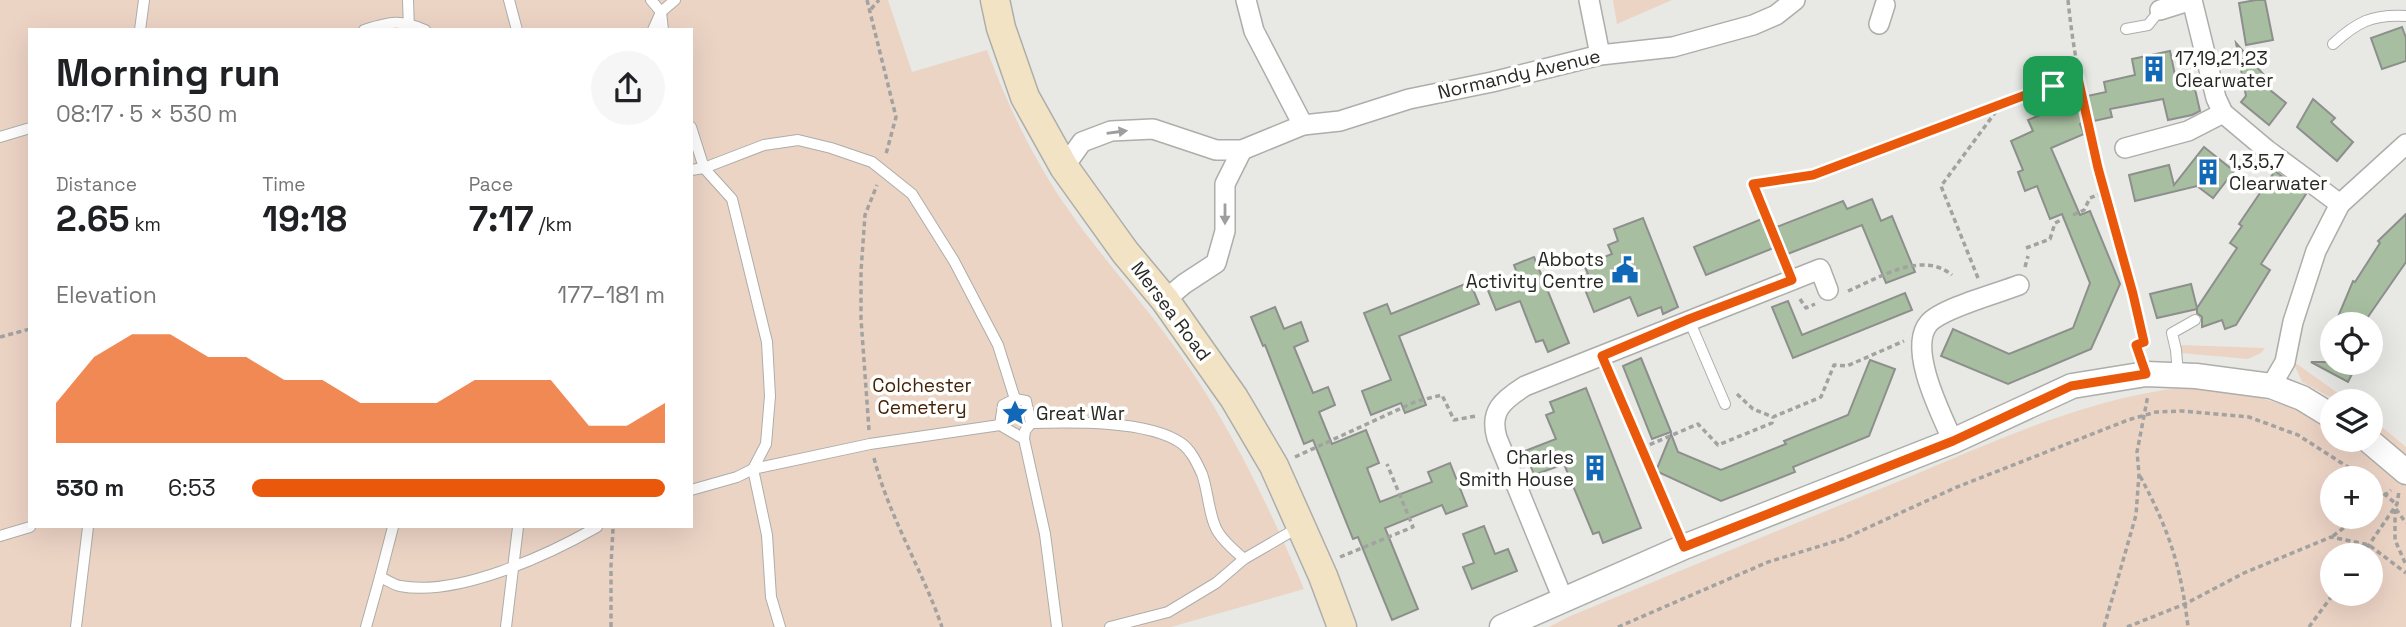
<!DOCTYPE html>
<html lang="en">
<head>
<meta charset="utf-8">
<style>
	body { margin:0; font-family:"Space Grotesk",sans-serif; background:#f6f6f6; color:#202124; height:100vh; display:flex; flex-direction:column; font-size:26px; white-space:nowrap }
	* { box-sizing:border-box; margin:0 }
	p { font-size:23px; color:#757577 }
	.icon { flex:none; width:38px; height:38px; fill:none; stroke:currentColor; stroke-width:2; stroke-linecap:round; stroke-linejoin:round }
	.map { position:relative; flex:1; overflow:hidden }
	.side { position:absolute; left:28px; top:28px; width:665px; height:500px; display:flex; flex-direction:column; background:#fff; border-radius:0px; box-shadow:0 7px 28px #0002 }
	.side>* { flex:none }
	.tools { position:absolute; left:2320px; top:312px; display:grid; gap:14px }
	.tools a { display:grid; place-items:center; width:63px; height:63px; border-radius:50%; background:#fff; box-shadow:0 7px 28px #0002; font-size:35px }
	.pin { position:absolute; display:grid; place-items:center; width:60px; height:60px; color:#fff; margin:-30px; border-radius:14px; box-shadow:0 4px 10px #0006 }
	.round { display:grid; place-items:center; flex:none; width:74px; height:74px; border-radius:37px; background:#f6f6f6 }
	.overview { display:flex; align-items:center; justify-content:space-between; height:119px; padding:0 28px }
	h1 { font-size:38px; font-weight:800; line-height:52px }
	.stats { display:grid; grid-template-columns:repeat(3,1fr); gap:10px; height:119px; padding:7px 28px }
	.stats div { display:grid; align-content:center }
	.stats b { font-size:35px; font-weight:800 }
	.stats small { font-size:19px; font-weight:400 }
	.stats p { font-size:19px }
	.chart { height:196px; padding:14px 28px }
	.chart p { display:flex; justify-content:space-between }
	.chart svg { width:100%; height:126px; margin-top:7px; fill:#ea580c; opacity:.7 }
	ul { padding:0 28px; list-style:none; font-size:23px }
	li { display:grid; grid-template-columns:112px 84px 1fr; align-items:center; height:52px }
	li i { height:18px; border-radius:9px; background:#ea580c }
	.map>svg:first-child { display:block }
	.green { fill:#ecd4c5; fill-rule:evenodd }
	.building { fill:#a7bfa0; stroke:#8d8f8d; stroke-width:2 }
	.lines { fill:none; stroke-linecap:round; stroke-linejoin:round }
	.service-casing { stroke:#adadaa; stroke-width:12 }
	.minor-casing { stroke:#adadaa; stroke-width:22 }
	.tertiary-casing { stroke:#adadaa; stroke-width:27 }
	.secondary-casing { stroke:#adadaa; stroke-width:31 }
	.path { stroke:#a2a2a0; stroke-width:3.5; stroke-dasharray:5 3.5; stroke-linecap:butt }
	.service { stroke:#fff; stroke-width:10 }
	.minor { stroke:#fff; stroke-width:19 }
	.tertiary { stroke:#fff; stroke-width:24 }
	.secondary { stroke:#f2e3c5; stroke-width:28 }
	.oneway { fill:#9e9e9e }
	.route-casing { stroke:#fff; stroke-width:14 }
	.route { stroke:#ea580c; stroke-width:9 }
	.labels { text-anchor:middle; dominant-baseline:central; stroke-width:7; stroke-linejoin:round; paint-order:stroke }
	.poi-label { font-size:19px; fill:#282827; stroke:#fffffe; text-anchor:start }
	.street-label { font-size:19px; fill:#282827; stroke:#fffffe }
	.park-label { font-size:19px; fill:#442207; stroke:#fffffe }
</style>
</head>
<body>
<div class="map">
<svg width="2406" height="627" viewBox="0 0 2406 627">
	<rect width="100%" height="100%" fill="#e8e8e5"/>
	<g class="green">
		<path d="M 0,0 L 888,0 L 912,72 L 987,50 C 1007,104 1031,154 1063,202 C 1101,258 1148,307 1186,363 C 1234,433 1271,511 1304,589 L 1171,627 L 0,627 ZM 30,30 L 691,30 L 691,527 L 30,527 Z"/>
		<polygon points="1613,0 1672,0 1617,24"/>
		<polygon points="2180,345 2265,348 2261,353 2248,359 2181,353"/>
		<polygon points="2294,364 2297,364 2349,401 2337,401 2302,382"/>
		<path d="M 2178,388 L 2238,391 L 2290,407 L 2333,428 L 2333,439 L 2348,439 L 2372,457 L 2406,486 L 2406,627 L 1549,627 L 1568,617 C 1680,571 1791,525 1902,480 C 1991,443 2082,400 2178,388 ZM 2333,478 L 2371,478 L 2371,516 L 2333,516 ZM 2333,555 L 2371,555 L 2371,593 L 2333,593 Z"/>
		<polygon points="2371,418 2406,447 2406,455 2371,426"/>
	</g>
	<g class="building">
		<polygon points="2256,0 2265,0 2273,40 2246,45 2239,3"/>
		<polygon points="2402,27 2406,38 2406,61 2382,69 2371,38"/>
		<polygon points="2236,43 2264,75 2259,81 2286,103 2269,125 2241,102 2246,96"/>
		<polygon points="2170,51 2176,80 2192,76 2200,111 2192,115 2168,120 2163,99 2110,109 2112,117 2080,124 2084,134 2051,148 2080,215 2090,211 2120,284 2091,349 2008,384 1941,356 1953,329 2009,354 2073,328 2090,283 2062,214 2050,219 2037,186 2025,191 2018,172 2023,170 2011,141 2033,131 2028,120 2083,97 2106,92 2104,82 2135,75 2132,59"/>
		<polygon points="2313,99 2335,118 2331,122 2353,142 2337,161 2297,127"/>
		<polygon points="2204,147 2234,171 2213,198 2197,186 2135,201 2129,175 2169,165 2174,185"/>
		<polygon points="2275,171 2306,194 2261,264 2270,270 2236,325 2225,329 2222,320 2202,327 2202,317 2197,313 2197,309 2157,318 2150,294 2191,284 2197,308 2237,248 2230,243 2242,226 2239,224"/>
		<polygon points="1872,199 1881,221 1892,216 1915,272 1886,283 1862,225 1785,255 1781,245 1706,275 1694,247 1764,218 1769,230 1843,201 1847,209"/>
		<polygon points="2406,214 2406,262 2363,324 2335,324 2353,281 2355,282 2380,243 2378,241"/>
		<polygon points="1643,218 1678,307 1663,314 1661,307 1638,316 1630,297 1594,312 1580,277 1588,274 1584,265 1612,254 1608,245 1618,241 1614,229"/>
		<polygon points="1534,257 1569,343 1548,352 1543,340 1536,342 1520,301 1496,310 1487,288 1518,276 1514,265"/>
		<polygon points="1470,282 1479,304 1399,336 1426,405 1405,413 1401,403 1371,415 1362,391 1391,380 1364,313 1387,304 1391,314"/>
		<polygon points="1905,293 1912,310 1793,358 1772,307 1788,301 1802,335"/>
		<polygon points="1275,307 1284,329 1301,322 1308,341 1294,347 1313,393 1328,387 1335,405 1319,412 1332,444 1366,430 1379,463 1367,468 1380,502 1432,482 1428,472 1450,463 1467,506 1446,514 1442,505 1385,528 1418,609 1392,620 1358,537 1353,539 1313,440 1304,444 1265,345 1263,346 1251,317"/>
		<polygon points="1641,358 1671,432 1652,439 1623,366"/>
		<polygon points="1870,360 1895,369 1869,436 1793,467 1795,472 1721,501 1656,471 1671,434 1678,452 1721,470 1786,444 1784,441 1848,415"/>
		<polygon points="2311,362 2358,362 2348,382"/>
		<polygon points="1586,388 1641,528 1603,543 1599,532 1593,534 1564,464 1534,475 1525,451 1556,439 1546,415 1554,412 1550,402"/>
		<polygon points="1484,526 1495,554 1508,549 1517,571 1472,589 1463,567 1474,563 1463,534"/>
	</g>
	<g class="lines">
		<g class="service-casing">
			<g id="service">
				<polyline points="408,0 409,29"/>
				<polyline points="509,0 517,30"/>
				<polyline points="651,0 661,12 663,30"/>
				<polyline points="2126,29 2148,25 2160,10"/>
				<polyline points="140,30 144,0"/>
				<path d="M 364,30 C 390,22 399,19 425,30"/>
				<polyline points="653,30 661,12 675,0"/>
				<path d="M 2333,44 C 2357,22 2372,14 2406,16"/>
				<polyline points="691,127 704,168 764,145 798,140 831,148 872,162 912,194 954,261 998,345 1015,399"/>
				<polyline points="0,137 30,128"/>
				<polyline points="691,170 704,168 732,199 767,342 770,396 766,444 753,469 737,477 691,490"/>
				<polyline points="1689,320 1725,404"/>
				<polyline points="2178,374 2176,350 2172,333 2195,320"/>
				<polygon points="1015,399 1026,401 1031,423 1025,431 1024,439 1000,425 1003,405"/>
				<path d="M 1031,423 C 1072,422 1147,420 1181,443 C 1191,450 1197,463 1202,474 C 1208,490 1209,518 1218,532 C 1224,542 1235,551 1244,559"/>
				<polyline points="1024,439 1045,534 1057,627"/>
				<path d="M 393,527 L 380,577 C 387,580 394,585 400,586 C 458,597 548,555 597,527"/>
				<polyline points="0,536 30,527"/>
				<polyline points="76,627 88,527"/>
				<polyline points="366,627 380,577"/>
				<polyline points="506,627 518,527"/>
				<polyline points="780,627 771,597 767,535 753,469 870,444 1000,425"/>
				<polyline points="1110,627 1168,612 1216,583 1244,559 1299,527"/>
			</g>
		</g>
		<g class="minor-casing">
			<g id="minor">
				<polyline points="1246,0 1254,31 1303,125"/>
				<polyline points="1589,0 1600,55"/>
				<polyline points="2192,0 2216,98 2223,113 2267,150 2340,204"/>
				<polyline points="2160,10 2192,0"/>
				<polyline points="1879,24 1885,5"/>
				<polyline points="2125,148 2188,131 2223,113"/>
				<polyline points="1064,167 1082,142 1111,131 1153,129 1216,150 1242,150 1303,125 1340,121 1409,99 1492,82 1600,55 1673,47 1753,25 1776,15 1795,0"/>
				<polyline points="1165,300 1184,284 1216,263 1225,231 1225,184 1242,150"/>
				<polyline points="2271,386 2285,362 2293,322 2316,251 2340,204 2406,144"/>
				<path d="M 1953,441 C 1941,414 1907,348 1929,323 C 1942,308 1999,293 2019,285"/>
				<path d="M 1563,599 L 1497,438 C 1489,411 1503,400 1525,386 L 1820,269 L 1828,290"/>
			</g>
		</g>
		<g class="tertiary-casing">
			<g id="tertiary">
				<polyline points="2367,439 2406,472"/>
				<polyline points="1502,627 1684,547 1953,441 2072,386 2146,374 2196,376 2271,386 2302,398 2333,417"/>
			</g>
		</g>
		<g class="secondary-casing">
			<polyline id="secondary" points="995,0 1001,28 1025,97 1064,167 1125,252 1165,300 1234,398 1274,466 1323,576 1342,627"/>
		</g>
		<g class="path">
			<polyline points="867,0 896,117 886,154"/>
			<path d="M 2068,0 C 2078,101 2108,197 2133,294 C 2137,310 2139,326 2144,342 L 2135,345 L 2139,354"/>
			<polyline points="871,9 879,0"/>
			<polyline points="2073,215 2084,210 2090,198 2105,192"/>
			<polyline points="2026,248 2050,239 2055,223 2063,219"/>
			<polyline points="1785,263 1753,184 1813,175 2036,91 2078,78"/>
			<polyline points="2025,267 2028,256"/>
			<polyline points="1978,278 1941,186 2000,106"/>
			<path d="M 1848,291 C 1879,278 1922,250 1952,275"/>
			<polyline points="1800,299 1806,308 1815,304"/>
			<polyline points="0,337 30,329"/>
			<polyline points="1610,374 1675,528"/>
			<polyline points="1737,394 1753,409 1773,417 1821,397 1834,365 1847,366 1904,341"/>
			<polyline points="869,430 861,319 861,271 865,215 877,185"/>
			<polyline points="1642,448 1698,424 1718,445 1772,423 1773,417"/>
			<polyline points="1295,457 1417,401 1442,395 1454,420 1476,416"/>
			<path d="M 874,458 C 889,517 922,569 942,627"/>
			<path d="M 2140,476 C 2169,530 2181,566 2188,627"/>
			<polyline points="2371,482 2396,504"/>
			<polyline points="2371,507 2391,490"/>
			<polyline points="2395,509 2395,540 2406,565"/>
			<polyline points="2396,509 2406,523"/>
			<polyline points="2333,536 2359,516"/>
			<polyline points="2362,555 2397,504 2399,491"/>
			<polyline points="1340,557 1413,527 1387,464"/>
			<polyline points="611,627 611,565 613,529"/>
			<polyline points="1618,627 1768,562 1843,539 1957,487 2128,420 2156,412 2182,411 2249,417 2298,435 2365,478"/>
			<polyline points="2104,627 2136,515 2139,474 2137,452 2148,395"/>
			<polyline points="2127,627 2185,604 2244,573 2331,537 2369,545 2406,573"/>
			<polyline points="2309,627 2334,593"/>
		</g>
		<use href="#service" class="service"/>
		<use href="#minor" class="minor"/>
		<use href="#tertiary" class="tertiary"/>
		<use href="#secondary" class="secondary"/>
	</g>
	<defs><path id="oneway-solid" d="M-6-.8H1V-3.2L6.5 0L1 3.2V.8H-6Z" transform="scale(1.75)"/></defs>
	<g class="oneway">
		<use href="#oneway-solid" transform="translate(1117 132) rotate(-8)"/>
		<use href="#oneway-solid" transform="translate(1225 214) rotate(90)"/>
	</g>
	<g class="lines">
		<g class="route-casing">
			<polygon id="route" points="2078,78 2098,168 2133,294 2144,342 2136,345 2146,374 2071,386 1953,441 1684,547 1602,356 1689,319 1792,280 1753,184 1813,175 2036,91"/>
		</g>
		<use href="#route" class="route"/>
	</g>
	<defs>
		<g id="building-bare" transform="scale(2.1)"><path d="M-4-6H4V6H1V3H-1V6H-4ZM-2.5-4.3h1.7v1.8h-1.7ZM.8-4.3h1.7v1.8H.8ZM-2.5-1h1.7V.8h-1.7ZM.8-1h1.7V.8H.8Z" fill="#1168b6" stroke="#fffffe" stroke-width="2.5" paint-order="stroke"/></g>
		<g id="civic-bare" transform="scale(2.1)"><path d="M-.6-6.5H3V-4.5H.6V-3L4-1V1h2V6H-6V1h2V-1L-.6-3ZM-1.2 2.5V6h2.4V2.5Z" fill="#1168b6" stroke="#fffffe" stroke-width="2.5" paint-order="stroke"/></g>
		<g id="sight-bare" transform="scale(2.1)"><path d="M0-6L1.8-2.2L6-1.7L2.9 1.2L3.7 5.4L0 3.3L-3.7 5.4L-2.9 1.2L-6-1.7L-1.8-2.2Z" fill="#1168b6" stroke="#fffffe" stroke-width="2.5" paint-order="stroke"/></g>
	</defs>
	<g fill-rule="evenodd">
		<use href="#building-bare" x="2154" y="69"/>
		<use href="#building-bare" x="2208" y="172"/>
		<use href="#civic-bare" x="1625" y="270"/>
		<use href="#sight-bare" x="1015" y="413"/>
		<use href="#building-bare" x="1595" y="468"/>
	</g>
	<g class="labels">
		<g class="poi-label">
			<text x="2175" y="58">17,19,21,23<tspan x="2175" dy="22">Clearwater</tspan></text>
			<text x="2229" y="161">1,3,5,7<tspan x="2229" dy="22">Clearwater</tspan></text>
			<text x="1604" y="259" text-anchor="end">Abbots<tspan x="1604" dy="22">Activity Centre</tspan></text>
			<text x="1036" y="413">Great War</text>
			<text x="1574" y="457" text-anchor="end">Charles<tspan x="1574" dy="22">Smith House</tspan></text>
		</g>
		<g class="street-label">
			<text transform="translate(1519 74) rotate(-13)">Normandy Avenue</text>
			<text transform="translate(1171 311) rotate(53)">Mersea Road</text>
		</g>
		<g class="park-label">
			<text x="922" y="385">Colchester<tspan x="922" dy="22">Cemetery</tspan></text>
		</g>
	</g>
</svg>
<div class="tools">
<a><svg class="icon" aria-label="locate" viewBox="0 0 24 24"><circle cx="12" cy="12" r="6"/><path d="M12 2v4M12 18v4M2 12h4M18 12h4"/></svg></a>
<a><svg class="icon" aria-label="layers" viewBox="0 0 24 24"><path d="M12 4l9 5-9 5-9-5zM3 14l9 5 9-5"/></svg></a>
<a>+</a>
<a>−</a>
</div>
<div class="pin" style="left:2053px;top:86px;background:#1e9e55"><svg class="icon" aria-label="arrive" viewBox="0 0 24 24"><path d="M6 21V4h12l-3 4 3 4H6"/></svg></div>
<section class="side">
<div class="overview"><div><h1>Morning run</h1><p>08:17 · 5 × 530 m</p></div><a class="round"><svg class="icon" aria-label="share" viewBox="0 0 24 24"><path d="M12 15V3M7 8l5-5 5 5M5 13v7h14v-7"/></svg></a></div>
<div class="stats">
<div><p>Distance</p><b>2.65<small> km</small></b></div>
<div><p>Time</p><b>19:18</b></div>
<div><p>Pace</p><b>7:17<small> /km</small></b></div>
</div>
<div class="chart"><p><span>Elevation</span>177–181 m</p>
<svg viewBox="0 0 160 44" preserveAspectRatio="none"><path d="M0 44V30L10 14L20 6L30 6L40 14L50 14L60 22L70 22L80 30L90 30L100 30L110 22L120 22L130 22L140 38L150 38L160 30V44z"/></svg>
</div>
<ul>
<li><b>530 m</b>6:53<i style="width:100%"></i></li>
</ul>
</section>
</div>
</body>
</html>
